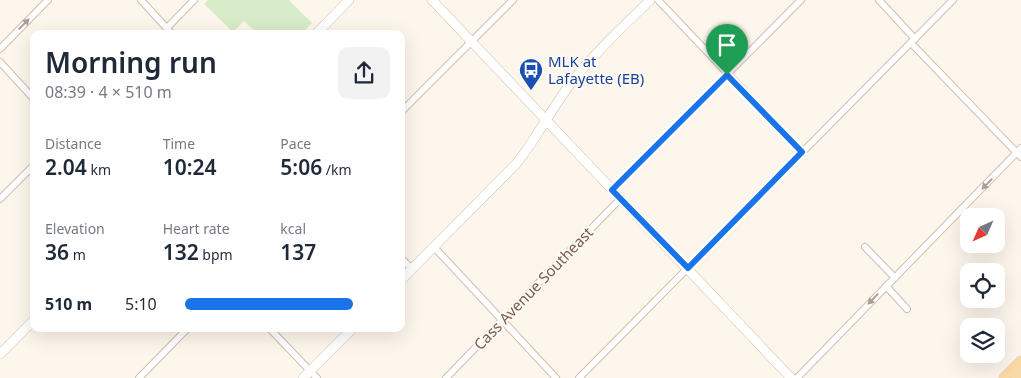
<!DOCTYPE html>
<html lang="en">
<head>
<meta charset="utf-8">
<style>
	body { margin:0; font-family:"Noto Sans",sans-serif; background:#f2f2f3; color:#1f2937; height:100vh; display:flex; flex-direction:column; font-size:19px; white-space:nowrap }
	* { box-sizing:border-box; margin:0 }
	p { font-size:16px; color:#747a83 }
	.icon { flex:none; width:28px; height:28px; fill:none; stroke:currentColor; stroke-width:2; stroke-linecap:round; stroke-linejoin:round }
	.map { position:relative; flex:1; overflow:hidden }
	.sheet { position:absolute; left:30px; top:30px; width:375px; height:302px; display:flex; flex-direction:column; background:#fff; border-radius:10px; box-shadow:0 5px 20px #0002 }
	.sheet>* { flex:none }
	.needle { width:32px; rotate:225deg }
	.tools { position:absolute; left:960px; top:208px; display:grid; gap:10px }
	.tools a { display:grid; place-items:center; width:45px; height:45px; border-radius:10px; background:#fff; box-shadow:0 5px 20px #0002; font-size:25px }
	.pin { position:absolute; display:grid; place-items:center; width:42px; height:42px; color:#fff; margin:-51px -21px; border-radius:50% 50% 50% 0; rotate:-45deg; box-shadow:0 0 5px #0007 }
	.pin .icon { rotate:45deg }
	.round { display:grid; place-items:center; flex:none; width:52px; height:52px; border-radius:10px; background:#f2f2f3 }
	.head { display:flex; align-items:center; justify-content:space-between; height:85px; padding:0 15px }
	h1 { font-size:28px; font-weight:600; line-height:38px }
	.figures { display:grid; grid-template-columns:repeat(3,1fr); gap:8px; height:85px; padding:5px 15px }
	.figures div { display:grid; align-content:center }
	.figures b { font-size:21px; font-weight:600 }
	.figures small { font-size:14px; font-weight:400 }
	.figures p { font-size:14px }
	ul { padding:0 15px; list-style:none; font-size:16px }
	li { display:grid; grid-template-columns:80px 60px 1fr; align-items:center; height:38px }
	li i { height:12px; border-radius:6px; background:#1a73e8 }
	.map>svg:first-child { display:block }
	.green { fill:#d8ecc9 }
	.lines { fill:none; stroke-linecap:round; stroke-linejoin:round }
	.street-casing { stroke:#d1beb0; stroke-width:8 }
	.secondary-casing { stroke:#d6c0b0; stroke-width:10 }
	.primary-casing { stroke:#dad1cd; stroke-width:11 }
	.street { stroke:#fff; stroke-width:6 }
	.secondary { stroke:#fff; stroke-width:9 }
	.primary { stroke:#fbd9a5; stroke-width:10 }
	.oneway { fill:#af9d94 }
	.route-casing { stroke:#fff; stroke-width:10 }
	.route { stroke:#1a73e8; stroke-width:6 }
	.labels { text-anchor:middle; dominant-baseline:central; stroke-width:4; stroke-linejoin:round; paint-order:stroke }
	.transit-label { font-size:15px; fill:#164399; stroke:#fffaf3; text-anchor:start }
	.street-label { font-size:15px; fill:#7a5c4d; stroke:#fffaf3 }
</style>
</head>
<body>
<div class="map">
<svg width="1021" height="378" viewBox="0 0 1021 378">
	<rect width="100%" height="100%" fill="#fdf6ec"/>
	<polygon class="green" points="208,0 289,0 312,23 301,34 258,34 244,21 233,32 204,4"/>
	<g class="lines">
		<g class="street-casing">
			<g id="street">
				<polyline points="141,0 172,34"/>
				<polyline points="658,0 802,152"/>
				<polyline points="879,0 915,39"/>
				<polyline points="167,28 194,0"/>
				<polyline points="911,43 1021,157"/>
				<polyline points="0,49 48,0"/>
				<polyline points="0,62 34,99"/>
				<polyline points="401,112 513,0"/>
				<polyline points="612,190 801,0"/>
				<polyline points="0,199 34,165"/>
				<polyline points="434,247 556,378"/>
				<polyline points="865,247 895,278"/>
				<polyline points="401,258 412,269"/>
				<polyline points="886,286 907,309"/>
				<polyline points="270,329 317,378"/>
				<polyline points="139,378 187,329"/>
				<polyline points="446,378 620,199"/>
				<polyline points="579,378 953,0"/>
				<polyline points="797,378 1021,148"/>
			</g>
		</g>
		<g class="secondary-casing">
			<g id="secondary">
				<polyline points="432,0 791,378"/>
				<polyline points="316,34 349,0"/>
				<path d="M 401,280 L 516,164 C 538,137 553,105 575,78 C 597,50 625,25 650,0"/>
				<polyline points="0,354 34,320"/>
				<polyline points="303,378 352,329"/>
			</g>
		</g>
		<g class="primary-casing">
			<g id="primary">
				<polyline points="1004,378 1021,361"/>
				<polyline points="1018,378 1021,375"/>
			</g>
		</g>
		<use href="#street" class="street"/>
		<use href="#secondary" class="secondary"/>
		<use href="#primary" class="primary"/>
	</g>
	<defs><path id="oneway-solid" d="M-6-.8H1V-3.2L6.5 0L1 3.2V.8H-6Z" transform="scale(1.25)"/></defs>
	<g class="oneway">
		<use href="#oneway-solid" transform="translate(24 24) rotate(-46)"/>
		<use href="#oneway-solid" transform="translate(987 184) rotate(134)"/>
		<use href="#oneway-solid" transform="translate(873 299) rotate(134)"/>
	</g>
	<g class="lines">
		<g class="route-casing">
			<polygon id="route" points="727,75 802,152 688,268 612,190"/>
		</g>
		<use href="#route" class="route"/>
	</g>
	<defs>
		<g id="bus-pin" transform="scale(1.25)"><path d="M0 17L-7.5 6A9.5 9.5 0 1 1 7.5 6Z" fill="#1a4fb4" stroke="#fffaf3"/><path d="M-5-6H5V4H4V6H2V4H-2V6H-4V4H-5ZM-3.5-4V0h7V-4ZM-3.5 1.2v1.5H-2V1.2ZM2 1.2v1.5H3.5V1.2Z" fill="#fff"/></g>
	</defs>
	<g fill-rule="evenodd">
		<use href="#bus-pin" x="531" y="70"/>
	</g>
	<g class="labels">
		<g class="transit-label">
			<text x="548" y="61">MLK at<tspan x="548" dy="17">Lafayette (EB)</tspan></text>
		</g>
		<g class="street-label">
			<text transform="translate(533 288) rotate(-46)">Cass Avenue Southeast</text>
		</g>
	</g>
</svg>
<div class="tools">
<a><svg class="needle" viewBox="-14 -14 28 28"><path d="M0-13l5 13h-10z" fill="#e53935"/><path d="M0 13l5-13h-10z" fill="#747a83"/></svg></a>
<a><svg class="icon" aria-label="locate" viewBox="0 0 24 24"><circle cx="12" cy="12" r="6"/><path d="M12 2v4M12 18v4M2 12h4M18 12h4"/></svg></a>
<a><svg class="icon" aria-label="layers" viewBox="0 0 24 24"><path d="M12 4l9 5-9 5-9-5zM3 14l9 5 9-5"/></svg></a>
</div>
<div class="pin" style="left:727px;top:75px;background:#1e9e55"><svg class="icon" aria-label="arrive" viewBox="0 0 24 24"><path d="M6 21V4h12l-3 4 3 4H6"/></svg></div>
<section class="sheet">
<div class="head"><div><h1>Morning run</h1><p>08:39 · 4 × 510 m</p></div><a class="round"><svg class="icon" aria-label="share" viewBox="0 0 24 24"><path d="M12 15V3M7 8l5-5 5 5M5 13v7h14v-7"/></svg></a></div>
<div class="figures">
<div><p>Distance</p><b>2.04<small> km</small></b></div>
<div><p>Time</p><b>10:24</b></div>
<div><p>Pace</p><b>5:06<small> /km</small></b></div>
</div>
<div class="figures">
<div><p>Elevation</p><b>36<small> m</small></b></div>
<div><p>Heart rate</p><b>132<small> bpm</small></b></div>
<div><p>kcal</p><b>137</b></div>
</div>
<ul>
<li><b>510 m</b>5:10<i style="width:82%"></i></li>
</ul>
</section>
</div>
</body>
</html>
